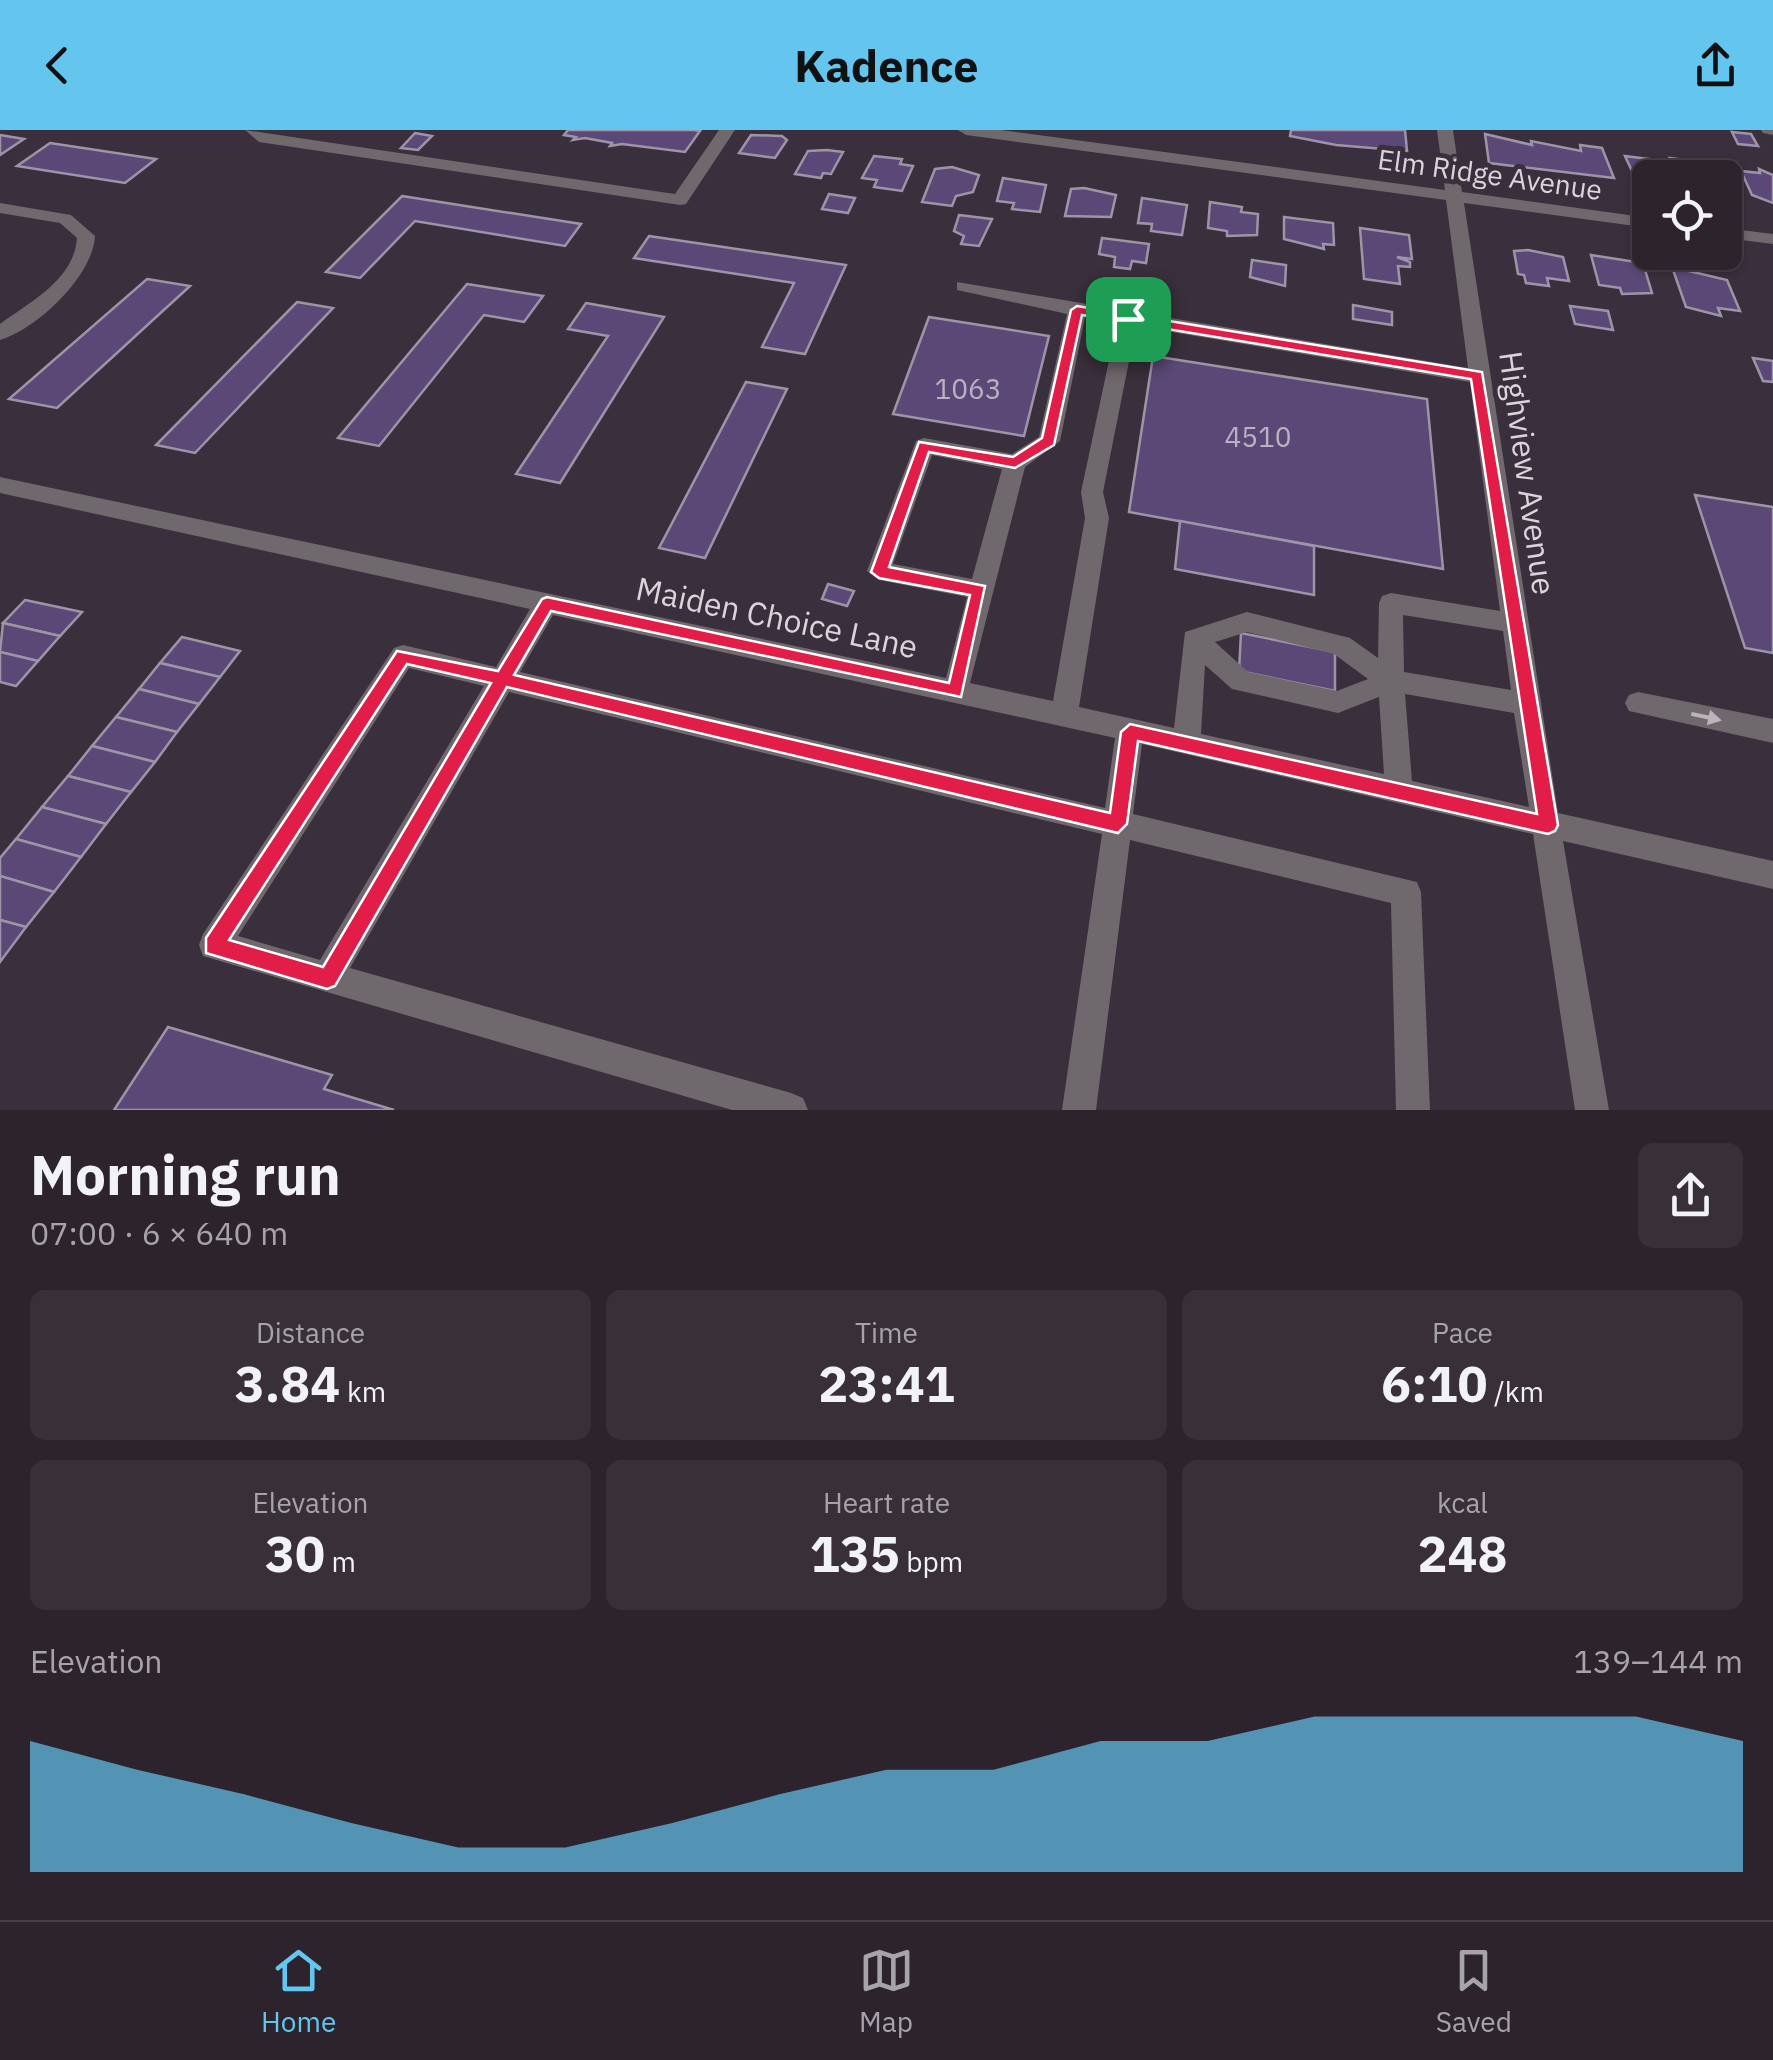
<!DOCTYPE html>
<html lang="en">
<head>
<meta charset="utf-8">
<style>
	body { margin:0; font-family:"IBM Plex Sans",sans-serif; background:#382f39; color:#f1f3f6; height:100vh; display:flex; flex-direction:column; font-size:38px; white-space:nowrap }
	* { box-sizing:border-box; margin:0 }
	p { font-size:32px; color:#a6a4aa }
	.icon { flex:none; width:55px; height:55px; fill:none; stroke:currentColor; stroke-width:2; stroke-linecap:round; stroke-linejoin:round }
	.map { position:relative; height:980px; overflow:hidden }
	.drawer { display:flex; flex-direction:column; background:#2c232d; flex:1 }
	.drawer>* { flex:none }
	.tools { position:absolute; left:1632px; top:30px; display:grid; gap:20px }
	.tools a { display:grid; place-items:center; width:110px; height:110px; border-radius:15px; background:#2c232d; box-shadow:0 2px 8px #0004,0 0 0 2px #484049; font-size:50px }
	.pin { position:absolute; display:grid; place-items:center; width:85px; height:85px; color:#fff; margin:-42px; border-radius:20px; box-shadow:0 5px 15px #0006 }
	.round { display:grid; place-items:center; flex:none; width:105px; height:105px; border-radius:15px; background:#382f39 }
	.headline { display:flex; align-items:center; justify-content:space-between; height:170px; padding:0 30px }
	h1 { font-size:55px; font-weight:700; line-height:75px }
	.stats { display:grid; grid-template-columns:repeat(3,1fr); gap:15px; height:170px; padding:10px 30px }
	.stats div { display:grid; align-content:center; border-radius:15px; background:#382f39; text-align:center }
	.stats b { font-size:50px; font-weight:700 }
	.stats small { font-size:28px; font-weight:400 }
	.stats p { font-size:28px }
	.chart { height:280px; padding:20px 30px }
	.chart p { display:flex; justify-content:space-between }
	.chart svg { width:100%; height:180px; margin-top:10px; fill:#64c5ee; opacity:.7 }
	header { display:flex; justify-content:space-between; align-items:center; height:130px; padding:0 30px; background:#64c5ee; color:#111; font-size:45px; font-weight:700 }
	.dock { display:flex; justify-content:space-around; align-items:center; height:140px; border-top:2px solid #484049; background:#2c232d; font-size:28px; color:#a6a4aa }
	.dock a { display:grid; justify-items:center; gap:5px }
	.dock .selected { color:#64c5ee }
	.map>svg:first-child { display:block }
	.building { fill:#5b4877; stroke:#9c95a7; stroke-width:2.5 }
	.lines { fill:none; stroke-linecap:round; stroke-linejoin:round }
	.minor { fill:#6f686d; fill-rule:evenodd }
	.oneway { fill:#bbb4bb }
	.route { fill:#e11d48; stroke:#fff; stroke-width:2.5; fill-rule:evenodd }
	.labels { text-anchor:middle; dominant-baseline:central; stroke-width:10; stroke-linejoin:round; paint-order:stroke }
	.far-street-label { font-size:28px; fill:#dbd4dc; stroke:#3a2f3c }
	.number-label { font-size:28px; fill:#bbb1c3 }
	.street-label { font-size:32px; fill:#dbd4dc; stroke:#3a2f3c }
</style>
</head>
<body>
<header><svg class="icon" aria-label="back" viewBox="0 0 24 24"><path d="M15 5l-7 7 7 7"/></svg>Kadence<svg class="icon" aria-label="share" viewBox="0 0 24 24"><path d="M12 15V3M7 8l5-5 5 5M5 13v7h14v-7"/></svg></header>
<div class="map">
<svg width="1773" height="980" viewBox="0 0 1773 980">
	<rect width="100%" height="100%" fill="#3a2f3c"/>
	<g class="building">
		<polygon points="568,0 694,0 700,1 685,22 622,14 610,16 612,13 585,8 573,10 576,7 564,5"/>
		<polygon points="1291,0 1405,0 1407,21 1336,15 1290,6"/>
		<polygon points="1732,2 1751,4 1758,16 1738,14"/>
		<polygon points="415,3 432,6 418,20 401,18"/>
		<polygon points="1485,4 1532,15 1531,11 1581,21 1580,15 1602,18 1614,48 1489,33"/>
		<polygon points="0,5 24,9 0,25"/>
		<polygon points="751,5 782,6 787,10 775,28 739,23"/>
		<polygon points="50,13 156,29 125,53 17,36"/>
		<polygon points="827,20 843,22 831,44 823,43 821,48 795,44 808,21"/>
		<polygon points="874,26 902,29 900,34 913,36 902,61 874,57 877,50 862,48"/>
		<polygon points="1625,26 1672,32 1670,28 1685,30 1691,35 1689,30 1705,32 1707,37 1721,38 1733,63 1727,62 1729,68 1725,67 1725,48 1650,48 1650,57 1639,56"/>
		<polygon points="952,37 979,45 973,62 956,66 952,76 922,72 935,39"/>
		<polygon points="1759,39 1773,45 1773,73 1752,65 1741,41 1760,43"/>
		<polygon points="1003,48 1046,55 1040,82 1012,79 1014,73 997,71"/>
		<polygon points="1084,58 1116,65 1111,87 1065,86 1071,59"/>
		<polygon points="829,64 855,68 848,83 822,79"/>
		<polygon points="402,66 581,94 565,116 415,91 360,148 326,142"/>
		<polygon points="1142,68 1187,75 1182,105 1151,101 1152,94 1138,93"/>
		<polygon points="1210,72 1242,77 1241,82 1258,84 1257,105 1227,106 1227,101 1208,98"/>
		<polygon points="959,85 992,89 979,116 961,114 964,106 954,101"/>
		<polygon points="1284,87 1333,93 1334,115 1323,114 1324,119 1284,109"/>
		<polygon points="1360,98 1409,105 1412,129 1397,127 1410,132 1410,137 1398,136 1400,154 1364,149"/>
		<polygon points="649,106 846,135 805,224 762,217 794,153 634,128"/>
		<polygon points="1102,108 1149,114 1146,133 1132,131 1130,139 1114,137 1115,127 1099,124"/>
		<polygon points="1528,120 1563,127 1569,151 1547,148 1549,156 1526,153 1524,145 1518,144 1514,121"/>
		<polygon points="1591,125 1643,133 1652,163 1622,164 1620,158 1599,155"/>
		<polygon points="1252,130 1286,135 1285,156 1250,147"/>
		<polygon points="1672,137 1727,150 1740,181 1718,178 1721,186 1686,177"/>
		<polygon points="147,149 190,156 57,278 9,269"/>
		<polygon points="467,154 543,166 524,192 484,185 379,316 338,308"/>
		<polygon points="297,172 333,178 195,323 156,315"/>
		<polygon points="586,173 664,187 560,353 516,344 608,206 568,199"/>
		<polygon points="1353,175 1392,182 1392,195 1353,189"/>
		<polygon points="1570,176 1608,181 1613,200 1575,194"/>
		<polygon points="929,187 1049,206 1024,306 893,284"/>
		<polygon points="1153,226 1427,269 1443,439 1129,382"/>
		<polygon points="1753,228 1773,231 1773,252 1763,251"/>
		<polygon points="746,252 787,259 705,428 659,418"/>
		<polygon points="1695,365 1773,377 1773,523 1745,518"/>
		<polygon points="1180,391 1314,416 1314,465 1175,439"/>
		<polygon points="828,454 854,461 847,476 822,469"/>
		<polygon points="25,470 82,482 60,506 3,493"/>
		<polygon points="3,493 60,506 38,531 0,522"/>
		<polygon points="1241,503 1335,522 1335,561 1239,541"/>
		<polygon points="182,507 240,521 220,547 160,533"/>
		<polygon points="0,522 38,531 16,556 0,552"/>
		<polygon points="160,533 220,547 199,574 139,559"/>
		<polygon points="139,559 199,574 177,602 116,587"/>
		<polygon points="116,587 177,602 155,632 92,616"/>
		<polygon points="92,616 155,632 131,662 68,646"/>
		<polygon points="68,646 131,662 106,694 42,677"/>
		<polygon points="42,677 106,694 81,727 16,709"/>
		<polygon points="16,709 81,727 54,762 0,746 0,728"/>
		<polygon points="0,746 54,762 26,797 0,790"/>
		<polygon points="0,790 26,797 0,832"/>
		<polygon points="168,897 332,945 324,959 394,980 114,980"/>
	</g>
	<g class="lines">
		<g class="minor">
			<polygon points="245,0 675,64 719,0 735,0 686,74 680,75 259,12"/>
			<path d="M 958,0 L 1001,0 L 1445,60 L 1437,0 L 1453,0 L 1462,62 L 1650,88 L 1650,98 L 1464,73 L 1558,683 L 1773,731 L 1773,759 L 1563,711 L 1609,980 L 1575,980 L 1533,704 L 1142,614 L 1133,684 L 1417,752 L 1421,762 L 1430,980 L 1396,980 L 1391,773 L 1130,710 L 1096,980 L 1062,980 L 1102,704 L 509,562 L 350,838 L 791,963 L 803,968 L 808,980 L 732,980 L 203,826 L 199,815 L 203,804 L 394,518 L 403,515 L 496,537 L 530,479 L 0,363 L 0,347 L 946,548 L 967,467 L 879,450 L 867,441 L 916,311 L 924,308 L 1012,324 L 1039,307 L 1067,184 L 957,160 L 957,152 L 1468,238 L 1446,70 L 966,5 ZM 1085,187 L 1117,193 L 1081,362 L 1085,388 L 1053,571 L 970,553 L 1025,337 L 1060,311 ZM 1136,196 L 1470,252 L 1500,481 L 1391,463 L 1382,466 L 1379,473 L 1378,528 L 1350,508 L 1247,482 L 1185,502 L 1174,598 L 1079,577 L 1109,388 L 1103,362 ZM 932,325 L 1002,339 L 972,449 L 893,434 ZM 553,485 L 1115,608 L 1105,678 L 520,542 ZM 1403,485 L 1503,501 L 1511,560 L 1404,542 ZM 1247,502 L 1334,524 L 1368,549 L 1337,561 L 1248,542 L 1215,512 ZM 1205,535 L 1232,559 L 1338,583 L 1379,567 L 1384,644 L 1201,604 ZM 409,538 L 484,556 L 320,830 L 238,806 ZM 1405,564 L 1514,583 L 1529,677 L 1412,651 Z"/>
			<polygon points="1761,0 1773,0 1773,5 1763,3"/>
			<path d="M 0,73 L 71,85 L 95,106 C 93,146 37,199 0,210 L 0,194 C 31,171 74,150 77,108 L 60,93 L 0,83 Z"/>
			<polygon points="1725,98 1773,104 1773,114 1725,108"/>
			<polygon points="1638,562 1773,589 1773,613 1629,581 1625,573 1629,565"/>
		</g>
	</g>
	<defs><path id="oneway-solid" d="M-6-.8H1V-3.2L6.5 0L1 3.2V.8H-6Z" transform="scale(2.5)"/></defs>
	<use class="oneway" href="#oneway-solid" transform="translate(1706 587) rotate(12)"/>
	<path class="route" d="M 1077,176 L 1482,242 L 1558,695 L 1555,701 L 1548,704 L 1138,611 L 1127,694 L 1118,703 L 507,557 L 335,856 L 327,859 L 206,823 L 206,808 L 397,521 L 498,541 L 542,469 L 547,467 L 949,553 L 970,465 L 879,448 L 871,442 L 919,312 L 1013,327 L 1042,308 L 1071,180 ZM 1082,185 L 1471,249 L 1537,684 L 1130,594 L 1121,602 L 1110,683 L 514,545 L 551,481 L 961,567 L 985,456 L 889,437 L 929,322 L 1015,338 L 1054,315 ZM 407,534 L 491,553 L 323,837 L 229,810 Z"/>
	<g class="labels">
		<g class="far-street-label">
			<text transform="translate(1490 44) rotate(8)">Elm Ridge Avenue</text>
		</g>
		<g class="number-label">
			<text x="968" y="258">1063</text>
			<text x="1258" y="306">4510</text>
		</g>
		<g class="street-label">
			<text transform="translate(1528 343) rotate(82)">Highview Avenue</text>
			<text transform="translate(777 487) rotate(12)">Maiden Choice Lane</text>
		</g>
	</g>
</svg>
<div class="tools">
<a><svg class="icon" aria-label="locate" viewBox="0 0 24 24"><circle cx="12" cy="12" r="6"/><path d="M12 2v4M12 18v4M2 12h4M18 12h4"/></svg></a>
</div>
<div class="pin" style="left:1128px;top:189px;background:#1e9e55"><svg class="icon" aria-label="arrive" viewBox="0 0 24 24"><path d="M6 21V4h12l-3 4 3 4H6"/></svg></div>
</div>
<section class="drawer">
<div class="headline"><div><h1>Morning run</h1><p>07:00 · 6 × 640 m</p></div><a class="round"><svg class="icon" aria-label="share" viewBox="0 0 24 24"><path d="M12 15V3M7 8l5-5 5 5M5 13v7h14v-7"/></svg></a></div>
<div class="stats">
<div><p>Distance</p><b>3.84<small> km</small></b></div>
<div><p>Time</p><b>23:41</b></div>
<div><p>Pace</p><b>6:10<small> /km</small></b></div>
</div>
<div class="stats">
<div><p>Elevation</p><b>30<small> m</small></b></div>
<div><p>Heart rate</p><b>135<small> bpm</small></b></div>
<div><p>kcal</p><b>248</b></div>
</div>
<div class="chart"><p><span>Elevation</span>139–144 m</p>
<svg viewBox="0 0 160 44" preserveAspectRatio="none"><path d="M0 44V12L10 19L20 25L30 32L40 38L50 38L60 32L70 25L80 19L90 19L100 12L110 12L120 6L130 6L140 6L150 6L160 12V44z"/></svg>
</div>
</section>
<nav class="dock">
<a class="selected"><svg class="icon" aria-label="home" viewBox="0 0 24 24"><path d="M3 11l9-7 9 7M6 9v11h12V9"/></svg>Home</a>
<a><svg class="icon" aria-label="map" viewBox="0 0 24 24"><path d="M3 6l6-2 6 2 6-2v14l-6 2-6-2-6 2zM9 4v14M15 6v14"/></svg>Map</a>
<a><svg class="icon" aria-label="saved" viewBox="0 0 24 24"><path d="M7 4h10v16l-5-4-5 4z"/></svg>Saved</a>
</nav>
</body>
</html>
